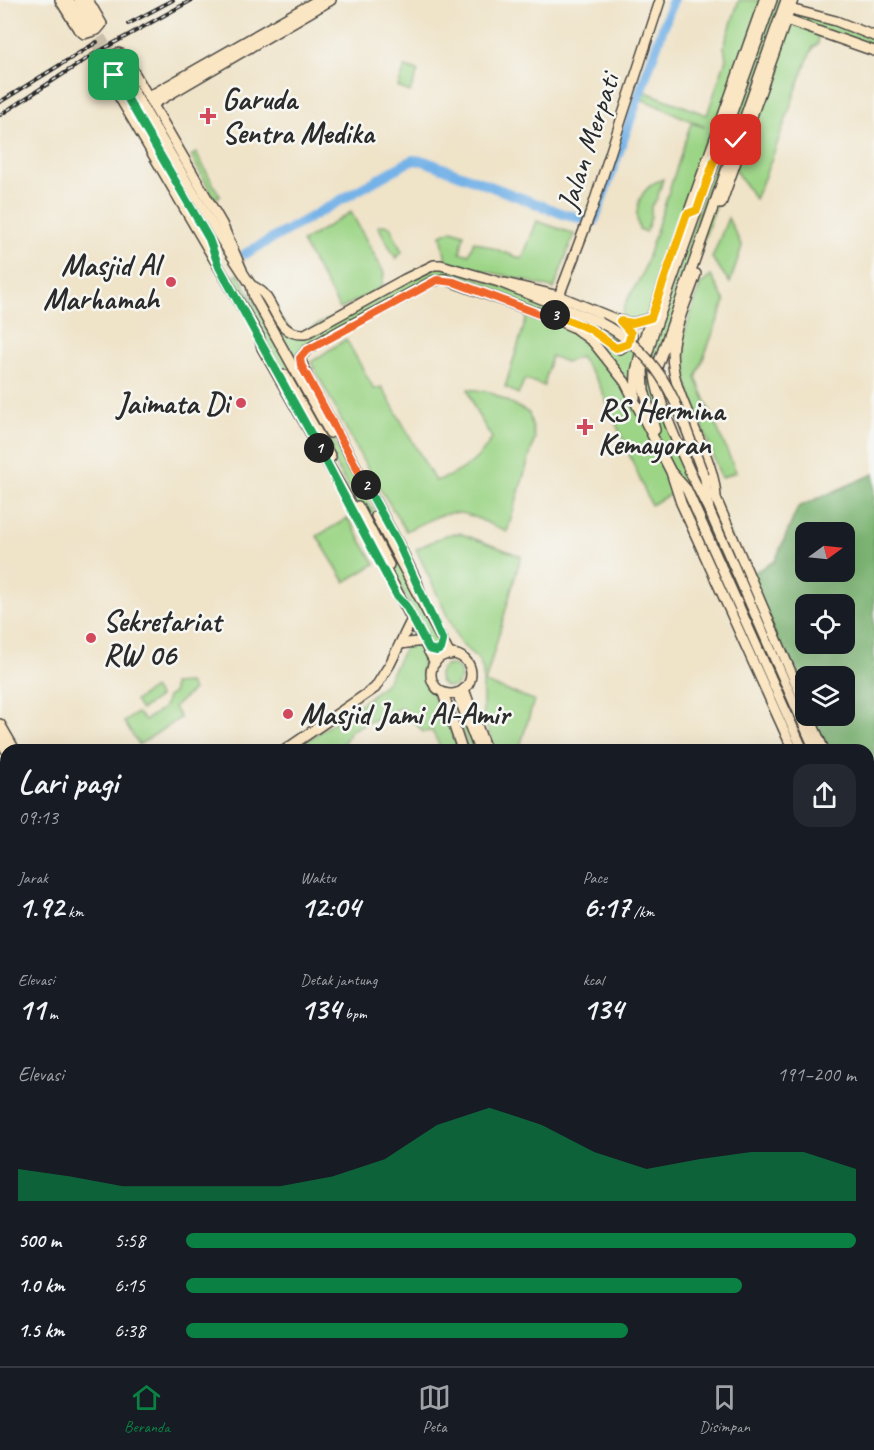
<!DOCTYPE html>
<html lang="id">
<head>
<meta charset="utf-8">
<style>
	body { margin:0; font-family:Caveat,sans-serif; background:#242831; color:#f1f3f6; height:100vh; display:flex; flex-direction:column; font-size:22px; white-space:nowrap }
	* { box-sizing:border-box; margin:0 }
	p { font-size:20px; color:#9ea1a6 }
	.icon { flex:none; width:33px; height:33px; fill:none; stroke:currentColor; stroke-width:2; stroke-linecap:round; stroke-linejoin:round }
	.map { position:relative; flex:1; overflow:hidden }
	.drawer { position:absolute; left:0px; top:744px; width:874px; height:622px; display:flex; flex-direction:column; background:#171b24; border-radius:18px 18px 0 0; box-shadow:0 6px 24px #0002 }
	.drawer>* { flex:none }
	.needle { width:39px; rotate:75deg }
	.tools { position:absolute; left:795px; top:522px; display:grid; gap:12px }
	.tools a { display:grid; place-items:center; width:60px; height:60px; border-radius:12px; background:#171b24; box-shadow:0 6px 24px #0002; font-size:30px }
	.pin { position:absolute; display:grid; place-items:center; width:51px; height:51px; color:#fff; margin:-26px; border-radius:12px; box-shadow:0 3px 9px #0006 }
	.km { position:absolute; width:30px; height:30px; margin:-15px; border-radius:50%; background:#222; color:#fff; font-size:16px; line-height:30px; text-align:center }
	.round { display:grid; place-items:center; flex:none; width:63px; height:63px; border-radius:18px; background:#242831 }
	.headline { display:flex; align-items:center; justify-content:space-between; height:102px; padding:0 18px }
	h1 { font-size:33px; font-weight:700; line-height:45px }
	.stats { display:grid; grid-template-columns:repeat(3,1fr); gap:9px; height:102px; padding:6px 18px }
	.stats div { display:grid; align-content:center }
	.stats b { font-size:30px; font-weight:700 }
	.stats small { font-size:16px; font-weight:400 }
	.stats p { font-size:16px }
	.chart { height:168px; padding:12px 18px }
	.chart p { display:flex; justify-content:space-between }
	.chart svg { width:100%; height:108px; margin-top:6px; fill:#0b8043; opacity:.7 }
	ul { padding:0 18px; list-style:none; font-size:20px }
	li { display:grid; grid-template-columns:96px 72px 1fr; align-items:center; height:45px }
	li i { height:15px; border-radius:8px; background:#0b8043 }
	.tab-bar { display:flex; justify-content:space-around; align-items:center; height:84px; border-top:2px solid #363941; background:#171b24; font-size:16px; color:#9ea1a6 }
	.tab-bar a { display:grid; justify-items:center; gap:3px }
	.tab-bar .active { color:#0b8043 }
	.map>svg:first-child { display:block }
	.green { fill:#9dd587; stroke:#648059; stroke-width:1.5 }
	.forest { fill:#7eb674; stroke:#547050; stroke-width:1.5; fill-rule:evenodd }
	.water { fill:#74b2e7; stroke:#506e89; stroke-width:1.5 }
	.lines { fill:none; stroke-linecap:round; stroke-linejoin:round }
	.river { stroke:#74b2e7; stroke-width:10 }
	.secondary-tunnel { stroke:#c8bea9; stroke-width:9; stroke-dasharray:9 4.5; stroke-linecap:butt }
	.secondary-casing { stroke:#484743; stroke-width:12 }
	.primary-casing { stroke:#484743; stroke-width:14 }
	.secondary { stroke:#fbe6c4; stroke-width:9 }
	.primary { stroke:#f5c16b; stroke-width:10 }
	.rail-casing { stroke:#2b2b2b; stroke-width:4 }
	.rail { stroke:#f6f6f2; stroke-width:1.5; stroke-dasharray:4.5; stroke-linecap:butt }
	.secondary-bridge-casing { stroke:#484743; stroke-width:12; stroke-linecap:butt }
	.secondary-bridge { stroke:#fbe6c4; stroke-width:9 }
	.split-1-casing { stroke:#fff; stroke-width:12 }
	.split-2-casing { stroke:#fff; stroke-width:12 }
	.split-3-casing { stroke:#fff; stroke-width:12 }
	.split-4-casing { stroke:#fff; stroke-width:12 }
	.split-1 { stroke:#22a559; stroke-width:8 }
	.split-2 { stroke:#22a559; stroke-width:8 }
	.split-3 { stroke:#f0652b; stroke-width:8 }
	.split-4 { stroke:#f5b400; stroke-width:8 }
	.poi-dot { fill:#d1495b; stroke:#f6f6f2; stroke-width:2 }
	.labels { text-anchor:middle; dominant-baseline:central; stroke-width:5; stroke-linejoin:round; paint-order:stroke }
	.poi-label { font-size:30px; font-weight:bold; fill:#2b2b2b; stroke:#f6f6f2; text-anchor:start }
	.street-label { font-size:30px; fill:#2b2b2b; stroke:#f6f6f2 }
</style>
</head>
<body>
<div class="map">
<svg width="874" height="1366" viewBox="0 0 874 1366">
	<rect width="100%" height="100%" fill="#f6f6f2"/>
	<filter id="ink" filterUnits="userSpaceOnUse"><feTurbulence type="fractalNoise" baseFrequency=".0167" numOctaves="2"/><feDisplacementMap in="SourceGraphic" scale="12" xChannelSelector="R" yChannelSelector="G"/><feConvolveMatrix kernelMatrix="1 2 1 2 8 2 1 2 1" color-interpolation-filters="sRGB"/></filter>
	<filter id="wash" filterUnits="userSpaceOnUse"><feTurbulence type="fractalNoise" baseFrequency=".008" numOctaves="4" result="noise"/><feDisplacementMap in="SourceGraphic" scale="24" xChannelSelector="R" yChannelSelector="G"/><feGaussianBlur stdDeviation="1.35" result="paint"/><feColorMatrix in="noise" values="0 0 0 0 0 0 0 0 0 0 0 0 0 0 0 0 0 1.4 0 .05"/><feComposite in="paint" operator="in"/></filter>
	<g filter="url(#wash)">
		<rect width="100%" height="100%" fill="#efe3c8"/>
		<g class="green">
			<polygon points="739,0 764,0 651,318 620,321 626,302 642,275 691,123 705,127 639,98 643,91 707,115 726,59 724,46"/>
			<polygon points="772,0 786,0 655,382 702,497 705,479 805,707 806,716 824,750 788,692 778,697 687,490 676,491 651,505 598,382 580,357 566,362 551,356 544,386 525,379 518,394 505,387 529,310 444,279 302,354 306,390 381,524 443,647 437,651 432,651 375,535 268,345 259,336 227,280 238,274 271,330 251,285 296,335 441,265 576,313 640,350 635,400 657,441 643,370"/>
			<path d="M 790,9 L 874,36 L 874,50 L 819,31 L 818,44 L 813,47 C 791,97 778,150 755,199 L 734,169 Z"/>
			<polygon points="405,67 418,71 410,92 398,87"/>
			<polygon points="196,153 220,196 215,199 191,156"/>
			<path d="M 663,179 L 657,199 L 651,206 L 651,217 L 646,232 L 639,229 C 633,207 640,187 663,179 Z"/>
			<polygon points="351,212 384,273 382,287 340,309 302,242"/>
			<polygon points="728,218 742,246 730,283 712,258"/>
			<path d="M 537,221 L 574,234 L 554,289 C 518,276 482,273 446,260 L 441,235 L 452,230 L 464,234 L 460,253 L 469,254 L 474,241 L 522,259 Z"/>
			<polygon points="382,225 390,226 402,252 396,259 378,226"/>
			<polygon points="711,276 725,301 696,378 736,472 721,478 687,384 684,335 700,285"/>
			<path d="M 346,339 L 374,389 L 382,387 L 435,481 C 460,474 479,461 492,438 L 475,410 L 468,389 L 490,392 L 529,413 L 535,438 L 507,532 C 455,508 459,505 406,531 L 362,459 L 311,362 Z"/>
			<polygon points="348,518 375,564 345,582 317,536"/>
			<polygon points="459,533 521,556 485,683 534,700 519,750 495,750 483,715 483,670 478,659 460,643 416,549 446,535"/>
			<polygon points="415,643 423,659 422,673 460,750 442,750 432,731 423,732 402,707 351,730 345,741 333,750 294,750 367,699 387,682 405,647"/>
			<circle cx="450" cy="676" r="11"/>
			<polygon points="189,683 193,690 174,707 180,718 139,745 124,722 137,713 145,720 164,708 167,697 173,693 173,684"/>
			<polygon points="153,688 159,697 141,710 135,701"/>
			<polygon points="450,694 454,694 483,750 469,750"/>
		</g>
		<path class="forest" d="M 874,474 L 874,781 L 869,784 L 868,750 L 824,750 L 810,716 L 844,716 L 844,676 L 806,676 L 805,706 L 749,575 L 775,561 L 798,507 ZM 806,532 L 844,532 L 844,572 L 806,572 ZM 806,604 L 844,604 L 844,644 L 806,644 Z"/>
		<polygon class="water" points="0,1349 6,1350 6,1360 41,1361 60,1366 0,1365"/>
		<g class="lines">
			<polyline class="river" points="245,254 412,160 424,161 566,215 594,221 673,0"/>
		</g>
	</g>
	<g filter="url(#ink)">
		<g class="lines">
			<g class="secondary-tunnel">
				<polyline points="94,25 122,72"/>
				<polyline points="87,29 114,75"/>
			</g>
			<g class="secondary-casing">
				<g id="secondary">
					<polyline points="60,0 78,29 84,34 97,30 102,24 88,0"/>
					<polyline points="69,0 87,29"/>
					<polyline points="79,0 94,25"/>
					<polyline points="790,9 836,21 874,36"/>
					<polyline points="786,20 874,51"/>
					<polyline points="122,72 222,241 251,285 254,297 330,433"/>
					<polyline points="148,97 318,0"/>
					<polyline points="153,104 331,0"/>
					<polyline points="721,204 793,0"/>
					<polyline points="242,270 222,224 124,55 118,53 105,60 103,69 259,336 262,348 353,508 435,663"/>
					<path d="M 696,274 C 689,296 677,320 673,344 C 665,392 714,448 716,497"/>
					<polyline points="505,283 559,296 620,321 633,323 651,318"/>
					<path d="M 251,285 C 255,287 260,290 263,293 C 277,309 278,336 305,334 L 405,279 L 434,265 L 441,265 L 499,282 L 599,322"/>
					<polyline points="559,296 592,209 660,1"/>
					<polyline points="570,320 620,349 628,344 632,336 622,322"/>
					<polyline points="285,375 331,457"/>
					<polyline points="635,398 636,372 643,341 764,0"/>
					<polyline points="655,430 644,390 643,370 653,334 772,0"/>
					<polyline points="672,473 687,490 803,750"/>
					<polyline points="705,479 709,510 815,750"/>
					<polyline points="714,494 806,707"/>
					<polyline points="358,506 389,565"/>
					<path d="M 709,510 C 696,486 654,397 655,373 L 786,0"/>
					<polyline points="376,516 450,655"/>
					<polyline points="423,601 417,582 398,543 309,381 300,358 308,349 341,330 433,281 444,279 552,318 573,327 593,342 625,382 671,472 681,503 793,750"/>
					<polyline points="400,644 424,641"/>
					<circle cx="451" cy="674" r="20"/>
					<polyline points="464,689 486,750"/>
					<polyline points="443,693 462,750"/>
					<polyline points="457,693 479,750"/>
					<polyline points="809,716 824,750"/>
					<polyline points="0,724 15,750"/>
					<polyline points="0,739 6,750"/>
					<polyline points="285,750 375,688 390,664 412,619"/>
					<polyline points="868,784 874,781"/>
					<polyline points="868,829 874,826"/>
					<polyline points="868,854 874,859"/>
					<polyline points="868,871 874,883"/>
					<polyline points="868,898 874,911"/>
					<polyline points="868,925 874,938"/>
					<polyline points="0,1025 6,1029"/>
					<polyline points="868,1081 874,1061"/>
					<polyline points="868,1090 874,1087"/>
					<polyline points="868,1096 874,1100"/>
					<polyline points="0,1120 6,1106"/>
					<polyline points="0,1132 6,1118"/>
					<polyline points="0,1201 6,1198"/>
					<polyline points="0,1239 6,1236"/>
					<polyline points="0,1343 6,1344"/>
					<polyline points="61,1360 80,1366"/>
					<polyline points="311,1366 313,1360"/>
				</g>
			</g>
			<g class="primary-casing">
				<g id="primary">
					<polyline points="868,798 874,796"/>
					<polyline points="868,816 874,813"/>
					<polyline points="2,1211 1,1219 6,1225"/>
				</g>
			</g>
			<use href="#secondary" class="secondary"/>
			<use href="#primary" class="primary"/>
			<g class="rail-casing">
				<g id="rail">
					<polyline points="128,24 173,0"/>
					<polyline points="0,102 97,42"/>
					<polyline points="0,115 94,54 192,0"/>
				</g>
			</g>
			<use href="#rail" class="rail"/>
			<g class="secondary-bridge-casing">
				<path id="secondary-bridge" d="M 599,322 C 667,356 678,410 704,476"/>
			</g>
			<use href="#secondary-bridge" class="secondary-bridge"/>
		</g>
	</g>
	<g class="lines" filter="url(#ink)">
		<g class="split-1-casing">
			<polyline id="split-1" points="114,75 209,239 219,267 319,448"/>
		</g>
		<g class="split-2-casing">
			<polyline id="split-2" points="319,448 397,596 406,606 429,649 437,651 441,649 443,641 398,543 366,485"/>
		</g>
		<g class="split-3-casing">
			<polyline id="split-3" points="366,485 301,365 300,358 306,351 437,280 454,282 539,314 555,315"/>
		</g>
		<g class="split-4-casing">
			<polyline id="split-4" points="555,315 590,329 616,348 628,344 631,333 620,321 633,323 651,318 687,214 697,210 723,135 736,140"/>
		</g>
		<use href="#split-1" class="split-1"/>
		<use href="#split-2" class="split-2"/>
		<use href="#split-3" class="split-3"/>
		<use href="#split-4" class="split-4"/>
	</g>
	<g class="poi-dot">
		<path d="M205 107h6v6h6v6h-6v6h-6v-6h-6v-6h6z"/>
		<circle cx="171" cy="282" r="6"/>
		<circle cx="241" cy="403" r="6"/>
		<path d="M582 418h6v6h6v6h-6v6h-6v-6h-6v-6h6z"/>
		<circle cx="91" cy="638" r="6"/>
		<circle cx="288" cy="714" r="6"/>
	</g>
	<g class="labels">
		<g class="poi-label">
			<text x="222" y="99">Garuda<tspan x="222" dy="34">Sentra Medika</tspan></text>
			<text x="159" y="265" text-anchor="end">Masjid Al<tspan x="159" dy="34">Marhamah</tspan></text>
			<text x="229" y="403" text-anchor="end">Jaimata Di</text>
			<text x="598" y="410">RS Hermina<tspan x="598" dy="34">Kemayoran</tspan></text>
			<text x="103" y="621">Sekretariat<tspan x="103" dy="34">RW 06</tspan></text>
			<text x="300" y="714">Masjid Jami Al-Amir</text>
		</g>
		<g class="street-label">
			<text transform="translate(588 142) rotate(-72)">Jalan Merpati</text>
		</g>
	</g>
</svg>
<div class="tools">
<a><svg class="needle" viewBox="-14 -14 28 28"><path d="M0-13l5 13h-10z" fill="#e53935"/><path d="M0 13l5-13h-10z" fill="#9ea1a6"/></svg></a>
<a><svg class="icon" aria-label="locate" viewBox="0 0 24 24"><circle cx="12" cy="12" r="6"/><path d="M12 2v4M12 18v4M2 12h4M18 12h4"/></svg></a>
<a><svg class="icon" aria-label="layers" viewBox="0 0 24 24"><path d="M12 4l9 5-9 5-9-5zM3 14l9 5 9-5"/></svg></a>
</div>
<div class="pin" style="left:114px;top:75px;background:#1e9e55"><svg class="icon" aria-label="arrive" viewBox="0 0 24 24"><path d="M6 21V4h12l-3 4 3 4H6"/></svg></div>
<div class="pin" style="left:736px;top:140px;background:#d93025"><svg class="icon" aria-label="check" viewBox="0 0 24 24"><path d="M5 12l5 5 9-10"/></svg></div>
<b class="km" style="left:319px;top:448px">1</b>
<b class="km" style="left:366px;top:485px">2</b>
<b class="km" style="left:555px;top:315px">3</b>
<section class="drawer">
<div class="headline"><div><h1>Lari pagi</h1><p>09:13</p></div><a class="round"><svg class="icon" aria-label="share" viewBox="0 0 24 24"><path d="M12 15V3M7 8l5-5 5 5M5 13v7h14v-7"/></svg></a></div>
<div class="stats">
<div><p>Jarak</p><b>1.92<small> km</small></b></div>
<div><p>Waktu</p><b>12:04</b></div>
<div><p>Pace</p><b>6:17<small> /km</small></b></div>
</div>
<div class="stats">
<div><p>Elevasi</p><b>11<small> m</small></b></div>
<div><p>Detak jantung</p><b>134<small> bpm</small></b></div>
<div><p>kcal</p><b>134</b></div>
</div>
<div class="chart"><p><span>Elevasi</span>191–200 m</p>
<svg viewBox="0 0 160 44" preserveAspectRatio="none"><path d="M0 44V31L10 34L20 38L30 38L40 38L50 38L60 34L70 27L80 13L90 6L100 13L110 24L120 31L130 27L140 24L150 24L160 31V44z"/></svg>
</div>
<ul>
<li><b>500 m</b>5:58<i style="width:100%"></i></li>
<li><b>1.0 km</b>6:15<i style="width:83%"></i></li>
<li><b>1.5 km</b>6:38<i style="width:66%"></i></li>
</ul>
</section>
</div>
<nav class="tab-bar">
<a class="active"><svg class="icon" aria-label="home" viewBox="0 0 24 24"><path d="M3 11l9-7 9 7M6 9v11h12V9"/></svg>Beranda</a>
<a><svg class="icon" aria-label="map" viewBox="0 0 24 24"><path d="M3 6l6-2 6 2 6-2v14l-6 2-6-2-6 2zM9 4v14M15 6v14"/></svg>Peta</a>
<a><svg class="icon" aria-label="saved" viewBox="0 0 24 24"><path d="M7 4h10v16l-5-4-5 4z"/></svg>Disimpan</a>
</nav>
</body>
</html>
